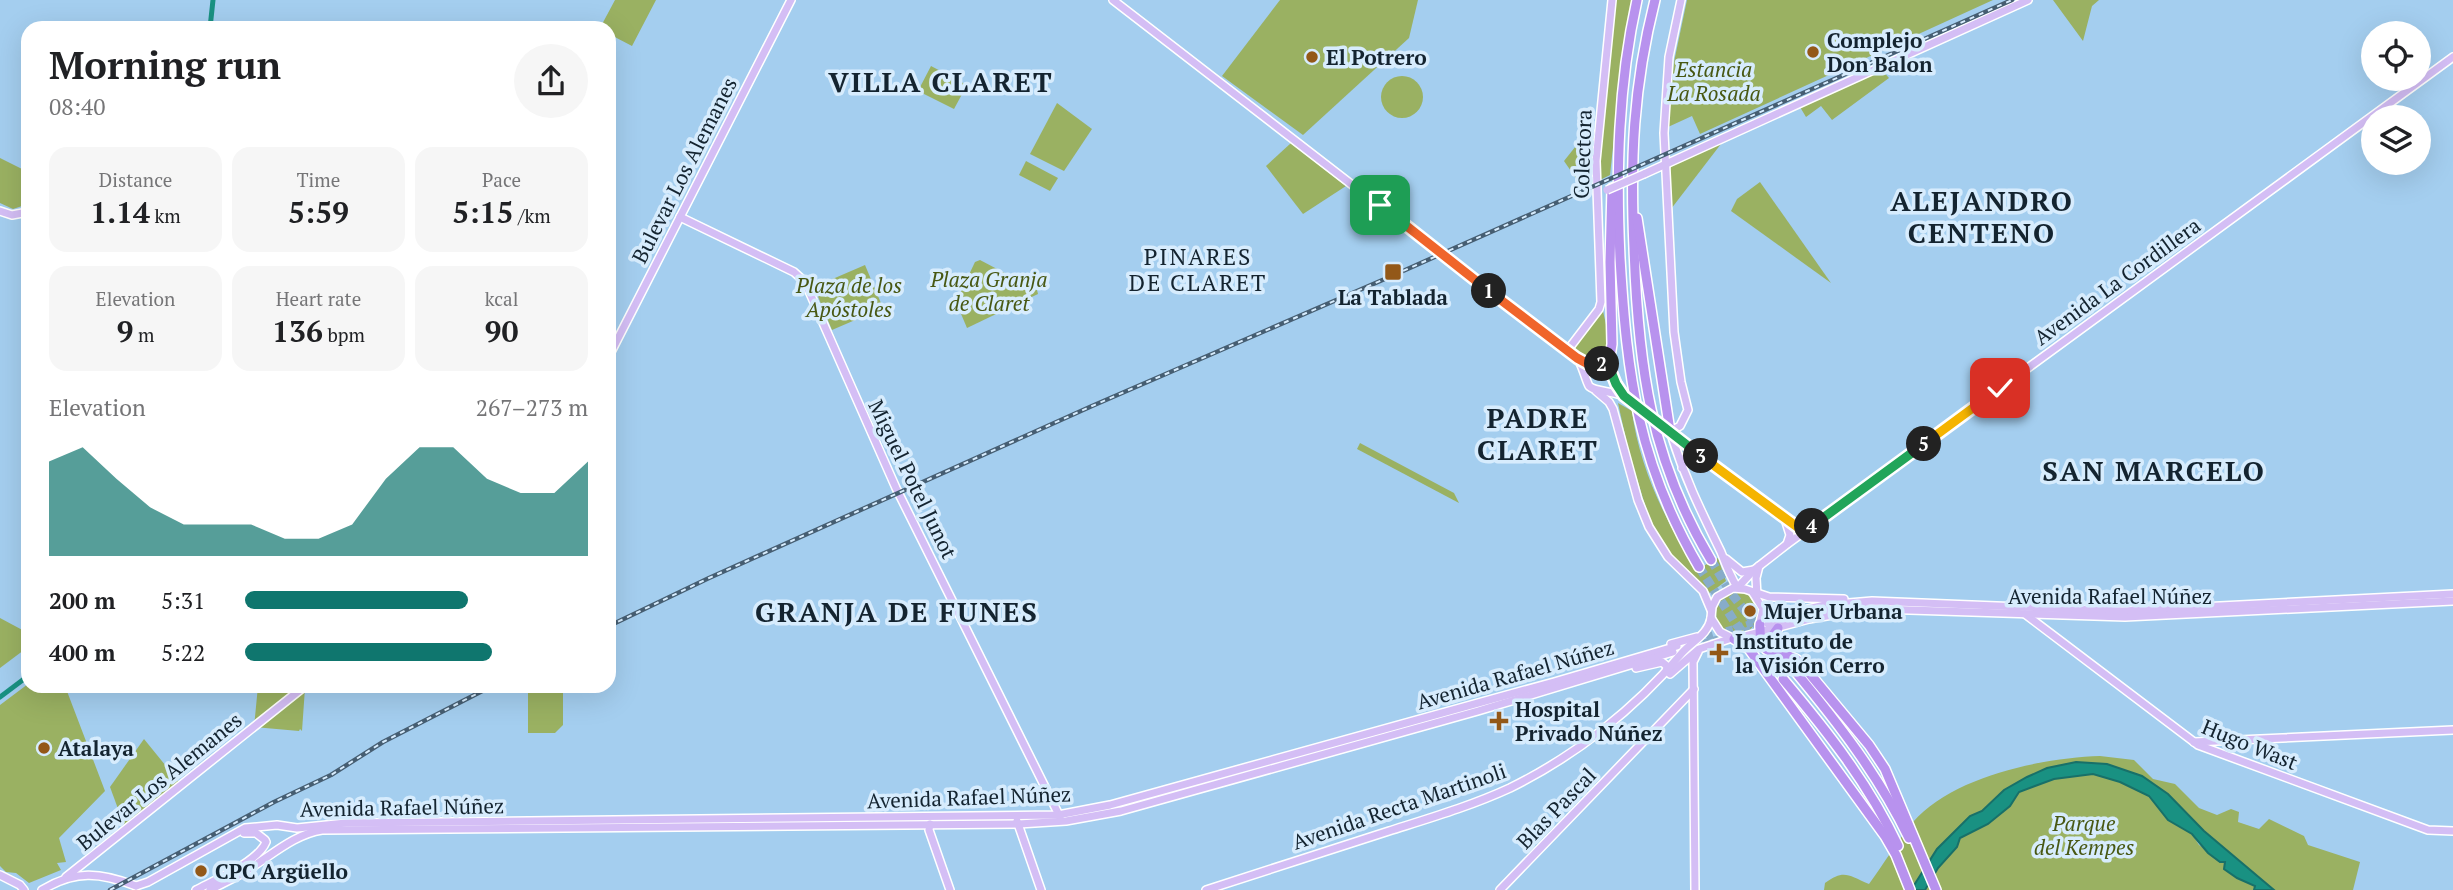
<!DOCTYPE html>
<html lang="en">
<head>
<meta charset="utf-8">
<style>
	body { margin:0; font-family:"PT Serif",serif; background:#f6f6f6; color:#202124; height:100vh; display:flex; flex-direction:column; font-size:26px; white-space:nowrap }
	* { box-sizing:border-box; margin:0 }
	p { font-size:23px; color:#757577 }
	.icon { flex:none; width:38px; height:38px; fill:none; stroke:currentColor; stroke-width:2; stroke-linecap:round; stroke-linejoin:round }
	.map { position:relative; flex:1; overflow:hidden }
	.panel { position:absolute; left:21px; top:21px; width:595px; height:672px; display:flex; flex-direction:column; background:#fff; border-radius:21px; box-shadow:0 7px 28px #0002 }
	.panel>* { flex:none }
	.fabs { position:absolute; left:2361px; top:21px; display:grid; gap:14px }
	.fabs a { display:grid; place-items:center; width:70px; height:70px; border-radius:50%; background:#fff; box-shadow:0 7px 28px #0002; font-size:35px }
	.pin { position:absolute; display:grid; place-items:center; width:60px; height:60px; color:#fff; margin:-30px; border-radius:14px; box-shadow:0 4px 10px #0006 }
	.km { position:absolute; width:35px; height:35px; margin:-18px; border-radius:50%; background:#222; color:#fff; font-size:19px; line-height:35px; text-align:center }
	.round { display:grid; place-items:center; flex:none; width:74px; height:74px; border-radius:37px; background:#f6f6f6 }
	.head { display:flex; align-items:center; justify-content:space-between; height:119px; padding:0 28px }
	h1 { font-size:38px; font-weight:700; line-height:52px }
	.stats { display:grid; grid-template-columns:repeat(3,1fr); gap:10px; height:119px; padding:7px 28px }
	.stats div { display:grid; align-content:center; border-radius:18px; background:#f6f6f6; text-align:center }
	.stats b { font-size:30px; font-weight:700 }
	.stats small { font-size:19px; font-weight:400 }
	.stats p { font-size:19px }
	.chart { height:196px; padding:14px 28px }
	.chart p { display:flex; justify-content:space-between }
	.chart svg { width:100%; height:126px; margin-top:7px; fill:#0f766e; opacity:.7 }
	ul { padding:0 28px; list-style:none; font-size:23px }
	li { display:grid; grid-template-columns:112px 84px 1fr; align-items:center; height:52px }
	li i { height:18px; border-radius:9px; background:#0f766e }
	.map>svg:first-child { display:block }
	.green { fill:#9ab162 }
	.water { fill:#199182; stroke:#187069; stroke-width:2 }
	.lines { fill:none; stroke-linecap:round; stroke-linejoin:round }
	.canal { stroke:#199182; stroke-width:5 }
	.major-tunnel { stroke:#87acc9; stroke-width:7; stroke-dasharray:7 3.5; stroke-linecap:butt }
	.highway-tunnel { stroke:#87acc9; stroke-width:9; stroke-dasharray:9 4.5; stroke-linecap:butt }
	.major-casing { stroke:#fff; stroke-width:10 }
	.highway-casing { stroke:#fff; stroke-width:12 }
	.major { stroke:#d4bef5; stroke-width:7 }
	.highway { stroke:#b892ee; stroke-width:9 }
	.rail-casing { stroke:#465e72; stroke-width:4.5 }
	.rail { stroke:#d7ecfd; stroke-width:2; stroke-dasharray:5; stroke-linecap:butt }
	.major-bridge-casing { stroke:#fff; stroke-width:10; stroke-linecap:butt }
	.major-bridge { stroke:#d4bef5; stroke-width:7 }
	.split-1-casing { stroke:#fff; stroke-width:14 }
	.split-2-casing { stroke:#fff; stroke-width:14 }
	.split-3-casing { stroke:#fff; stroke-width:14 }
	.split-4-casing { stroke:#fff; stroke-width:14 }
	.split-5-casing { stroke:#fff; stroke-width:14 }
	.split-6-casing { stroke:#fff; stroke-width:14 }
	.split-1 { stroke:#f0652b; stroke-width:9 }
	.split-2 { stroke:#f0652b; stroke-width:9 }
	.split-3 { stroke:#22a559; stroke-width:9 }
	.split-4 { stroke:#f5b400; stroke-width:9 }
	.split-5 { stroke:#22a559; stroke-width:9 }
	.split-6 { stroke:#f5b400; stroke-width:9 }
	.poi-dot { fill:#935818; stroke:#d7ecfd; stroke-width:2.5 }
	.labels { text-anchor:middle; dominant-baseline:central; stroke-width:7; stroke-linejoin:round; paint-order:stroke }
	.poi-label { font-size:21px; font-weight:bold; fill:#142430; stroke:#d7ecfd; text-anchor:start }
	.park-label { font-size:21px; font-style:italic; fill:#485813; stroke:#d7ecfd }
	.street-label { font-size:21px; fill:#142430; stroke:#d7ecfd }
	.neighbourhood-label { font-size:23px; letter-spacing:2px; fill:#142430; stroke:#d7ecfd }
	.district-label { font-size:28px; font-weight:bold; letter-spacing:2px; fill:#142430; stroke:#d7ecfd }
</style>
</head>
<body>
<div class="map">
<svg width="2453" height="890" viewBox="0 0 2453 890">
	<rect width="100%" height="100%" fill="#a4ceef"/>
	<g class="green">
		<polygon points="615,0 656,0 632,46 609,34 609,28 600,28"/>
		<polygon points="1280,0 1418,0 1409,38 1303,135 1222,76"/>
		<polygon points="1615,0 1633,0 1622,64 1610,175 1600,180 1602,123"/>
		<polygon points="1687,0 1993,0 1700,134 1692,116 1668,127 1674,62"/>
		<polygon points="2053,0 2099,0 2092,6 2083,41"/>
		<polygon points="931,66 967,85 954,109 918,91"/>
		<polygon points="1882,70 1889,78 1832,120 1821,106 1806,117 1800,107"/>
		<circle cx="1402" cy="97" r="21"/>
		<polygon points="1057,103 1092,129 1064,171 1030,154"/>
		<polygon points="1587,132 1594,138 1593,182 1582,187 1564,161"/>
		<polygon points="1724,140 1671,209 1669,171 1673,163"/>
		<polygon points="1291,143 1346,186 1303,214 1266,166"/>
		<polygon points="0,158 28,172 28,204 13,209 0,203"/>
		<polygon points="1026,161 1058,178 1050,191 1019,175"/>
		<polygon points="1760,182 1831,283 1731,211 1737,199"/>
		<polygon points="980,260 1037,290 1038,294 967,328 956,302 975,262"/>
		<polygon points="865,265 883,308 832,330 814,287"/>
		<path d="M 1603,311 C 1607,330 1617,358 1588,360 L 1573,349 Z"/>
		<path d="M 1618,403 L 1632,411 C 1639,467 1666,522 1696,570 L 1718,558 L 1726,581 L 1710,593 L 1671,555 L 1650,521 L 1629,453 Z"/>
		<polygon points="1360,443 1454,493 1459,503 1357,449"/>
		<circle cx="1737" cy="613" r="21"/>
		<polygon points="0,618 28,633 28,647 0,668"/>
		<polygon points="28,684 28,686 65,686 105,791 59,838 66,862 57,863 61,870 29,883 16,873 6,872 0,866 0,705"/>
		<polygon points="258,686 304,686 305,688 302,731 300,729 299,731 254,727"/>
		<polygon points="563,686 563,725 555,733 528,733 528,688"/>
		<polygon points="144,739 179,782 124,825 110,787"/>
		<path d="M 2100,756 L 2134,760 L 2153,779 L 2175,784 L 2199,808 L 2217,815 L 2231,809 L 2239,812 L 2238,822 L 2259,829 L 2269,819 L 2304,836 L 2308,845 L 2360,862 L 2353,890 L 2274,890 L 2204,831 L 2168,794 L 2142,776 L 2047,768 L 2004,790 L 1982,811 L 1970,816 L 1937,849 L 1911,890 L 1824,890 L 1825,883 C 1844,869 1848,875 1869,884 C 1884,864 1897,841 1913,822 C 1953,776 2042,758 2100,756 Z"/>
		<polygon points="2093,774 2120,782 2149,796 2168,820 2192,834 2199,845 2225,862 2239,877 2256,886 2254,890 1925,890 1938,868 1957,847 1960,838 1988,823 2010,806 2019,792 2054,779"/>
	</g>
	<polygon class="water" points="2076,762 2107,764 2142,776 2168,794 2204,831 2274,890 2254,890 2255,886 2237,878 2224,869 2225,862 2220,862 2208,853 2192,834 2168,820 2149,796 2120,782 2093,774 2054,779 2019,792 2010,806 1988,824 1960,838 1957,847 1938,868 1925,890 1911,890 1937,849 1970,816 1982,811 2004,790 2027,777 2047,768"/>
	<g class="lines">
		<g class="canal">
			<polyline points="210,28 213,0"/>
			<polyline points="0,697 28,676"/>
		</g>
		<g class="major-tunnel">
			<polyline points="1696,640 1769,618"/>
			<polyline points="1673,652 1763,626"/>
		</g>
		<g class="highway-tunnel">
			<polyline points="1711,560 1731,593 1763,634"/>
			<polyline points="1699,567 1736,624 1783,679"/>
			<polyline points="1777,650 1794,670"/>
		</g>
		<g class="major-casing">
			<g id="major">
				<polyline points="1113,0 1567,351 1585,363 1595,365"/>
				<polyline points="1644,174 2028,0"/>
				<polyline points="0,211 12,215 28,212"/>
				<polyline points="680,217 794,272 805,282 896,488 1060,817"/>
				<polyline points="1567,351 1599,309 1601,302 1596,161 1612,0"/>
				<polyline points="609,356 791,0"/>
				<path d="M 1578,359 C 1583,367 1586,381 1589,386 C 1594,392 1616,391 1628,398"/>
				<polyline points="1598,364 1610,369 1624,395"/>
				<polyline points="1596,391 1609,402 1613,409 1638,500 1649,527 1668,557 1703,591 1711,610"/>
				<polyline points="1670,431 1804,532"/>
				<polyline points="1671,431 1680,426 1688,410 1681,382 1674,332 1664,133 1669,57 1681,0"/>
				<path d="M 1671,434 C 1685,479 1701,511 1721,552 C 1726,565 1730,576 1737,587"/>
				<polyline points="1682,468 1686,456 1692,453 1699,454"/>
				<polyline points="1785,519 1790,535 1787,544"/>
				<polyline points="1726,559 1742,572 1754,570"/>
				<polyline points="1738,587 1754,570 1786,545 2453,57"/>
				<polyline points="1753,593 1763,609 1759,627"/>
				<polyline points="1757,596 1756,578 1759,566"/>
				<polyline points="1844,599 1769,597 1745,589 1733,588 1717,597 1712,607 1711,618 1720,632 1734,639 1809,619 1850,612"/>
				<polyline points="2025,614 2198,745 2428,830 2453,831"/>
				<polyline points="1769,618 1825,605 1872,601 2123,611 2453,594"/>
				<polyline points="1768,624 1806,614 1847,608 2125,617 2453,601"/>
				<polyline points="1671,644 1697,637"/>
				<polyline points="1636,668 1662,662 1667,666 1666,672"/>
				<polyline points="1670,674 1699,649 1732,638"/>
				<polyline points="2194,742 2453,730"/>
				<polyline points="1017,821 1041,890"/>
				<polyline points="930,824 929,830 950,890"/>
				<polyline points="244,833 256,833 265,840"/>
				<polyline points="0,875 20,885 24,890"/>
				<polyline points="66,877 305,686"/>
				<polyline points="136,886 148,882 245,828 277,825 297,828 346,823 1058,815 1110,805 1554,682 1677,646"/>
				<path d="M 42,890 C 75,870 100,872 136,886"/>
				<path d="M 196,890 C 215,880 258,862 266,842"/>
				<path d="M 210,890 C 223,883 237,877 249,869 C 272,855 295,834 322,830 L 1019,824 L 1066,821 L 1121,811 L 1478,711 L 1673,652"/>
				<path d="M 1206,890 C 1267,870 1328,851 1389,831 C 1430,818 1471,806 1510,788 C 1575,756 1635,709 1681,654 C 1692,641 1708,635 1711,618"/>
				<polyline points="1500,890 1694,689"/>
				<polyline points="1695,890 1693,662 1698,652"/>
			</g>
		</g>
		<g class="highway-casing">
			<g id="highway">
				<path d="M 1637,0 C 1618,85 1616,172 1620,258 C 1627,377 1638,463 1699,567"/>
				<path d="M 1655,0 C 1633,87 1630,160 1634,248 C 1638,364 1650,459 1711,560"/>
				<polyline points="1637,218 1670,431"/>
				<polyline points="1601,364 1610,357 1612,344 1610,262 1612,188"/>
				<path d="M 1760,624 C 1759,665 1777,644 1800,662 L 1869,745 L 1885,769 L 1936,890"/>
				<polyline points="1778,628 1770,639 1772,647 1778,652"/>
				<polyline points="1734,639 1749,649 1885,836 1896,855 1910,890"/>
				<path d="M 1794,670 C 1838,723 1879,776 1909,838"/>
				<path d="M 1783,679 C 1827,731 1869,784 1898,846"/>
			</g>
		</g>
		<use href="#major" class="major"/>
		<use href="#highway" class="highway"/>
		<g class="rail-casing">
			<g id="rail">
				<polyline points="609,626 709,578 1092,406 1394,275 2012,0"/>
				<polyline points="110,890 274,802 331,775 383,742 492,686"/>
			</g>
		</g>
		<use href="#rail" class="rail"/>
		<g class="major-bridge-casing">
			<g id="major-bridge">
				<polyline points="1607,190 1644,174"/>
				<polyline points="1628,398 1665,427"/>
			</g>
		</g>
		<use href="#major-bridge" class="major-bridge"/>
	</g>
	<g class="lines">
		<g class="split-1-casing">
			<polyline id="split-1" points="1380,205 1489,291"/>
		</g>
		<g class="split-2-casing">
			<polyline id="split-2" points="1489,291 1577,358 1588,364 1602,364"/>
		</g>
		<g class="split-3-casing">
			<polyline id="split-3" points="1602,364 1610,369 1616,384 1624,396 1701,456"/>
		</g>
		<g class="split-4-casing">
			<polyline id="split-4" points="1701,456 1804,532 1812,526"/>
		</g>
		<g class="split-5-casing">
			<polyline id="split-5" points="1812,526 1924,444"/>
		</g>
		<g class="split-6-casing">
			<polyline id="split-6" points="1924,444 2000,388"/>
		</g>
		<use href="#split-1" class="split-1"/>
		<use href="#split-2" class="split-2"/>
		<use href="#split-3" class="split-3"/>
		<use href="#split-4" class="split-4"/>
		<use href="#split-5" class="split-5"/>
		<use href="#split-6" class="split-6"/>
	</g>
	<g class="poi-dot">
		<circle cx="1813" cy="52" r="7"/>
		<circle cx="1312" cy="57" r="7"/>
		<rect x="1384" y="263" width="18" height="18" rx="3.5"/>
		<circle cx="1750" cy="611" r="7"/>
		<path d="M1715.5 642.5h7v7h7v7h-7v7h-7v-7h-7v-7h7z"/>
		<path d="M1495.5 710.5h7v7h7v7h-7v7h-7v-7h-7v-7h7z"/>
		<circle cx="44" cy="748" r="7"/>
		<circle cx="201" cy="871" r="7"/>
	</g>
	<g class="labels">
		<g class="poi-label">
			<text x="1827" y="40">Complejo<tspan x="1827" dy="24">Don Balon</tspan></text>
			<text x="1326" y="57">El Potrero</text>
			<text x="1393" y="297" text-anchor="middle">La Tablada</text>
			<text x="1764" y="611">Mujer Urbana</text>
			<text x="1735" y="641">Instituto de<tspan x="1735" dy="24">la Visión Cerro</tspan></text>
			<text x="1515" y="709">Hospital<tspan x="1515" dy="24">Privado Núñez</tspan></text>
			<text x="58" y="748">Atalaya</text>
			<text x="215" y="871">CPC Argüello</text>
		</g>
		<g class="park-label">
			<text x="1714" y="69">Estancia<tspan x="1714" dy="24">La Rosada</tspan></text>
			<text x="989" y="279">Plaza Granja<tspan x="989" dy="24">de Claret</tspan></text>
			<text x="849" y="285">Plaza de los<tspan x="849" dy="24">Apóstoles</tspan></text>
			<text x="2084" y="823">Parque<tspan x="2084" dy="24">del Kempes</tspan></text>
		</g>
		<g class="street-label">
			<text transform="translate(1582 154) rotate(-88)">Colectora</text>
			<text transform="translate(684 170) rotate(-63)">Bulevar Los Alemanes</text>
			<text transform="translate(2117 281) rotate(-36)">Avenida La Cordillera</text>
			<text transform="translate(913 479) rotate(64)">Miguel Potel Junot</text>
			<text x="2110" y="596">Avenida Rafael Núñez</text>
			<text transform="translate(1515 674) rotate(-16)">Avenida Rafael Núñez</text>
			<text transform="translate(2250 744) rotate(22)">Hugo Wast</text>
			<text transform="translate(159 781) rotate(-39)">Bulevar Los Alemanes</text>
			<text transform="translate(969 797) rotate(-2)">Avenida Rafael Núñez</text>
			<text transform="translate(1399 806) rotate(-19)">Avenida Recta Martinoli</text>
			<text transform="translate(402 807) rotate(-1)">Avenida Rafael Núñez</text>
			<text transform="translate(1556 808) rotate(-46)">Blas Pascal</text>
		</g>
		<g class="neighbourhood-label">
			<text x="1198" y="256">PINARES<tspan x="1198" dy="26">DE CLARET</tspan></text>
		</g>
		<g class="district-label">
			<text x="941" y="81">VILLA CLARET</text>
			<text x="1982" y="200">ALEJANDRO<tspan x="1982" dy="32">CENTENO</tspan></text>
			<text x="1538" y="417">PADRE<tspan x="1538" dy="32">CLARET</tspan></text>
			<text x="2154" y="470">SAN MARCELO</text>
			<text x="897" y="611">GRANJA DE FUNES</text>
		</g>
	</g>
</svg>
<div class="fabs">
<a><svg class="icon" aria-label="locate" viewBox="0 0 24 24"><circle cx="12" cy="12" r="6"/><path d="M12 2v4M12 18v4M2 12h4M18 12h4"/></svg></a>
<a><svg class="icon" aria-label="layers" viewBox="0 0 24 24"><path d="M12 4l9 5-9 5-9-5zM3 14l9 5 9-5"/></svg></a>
</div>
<div class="pin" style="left:1380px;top:205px;background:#1e9e55"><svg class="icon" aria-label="arrive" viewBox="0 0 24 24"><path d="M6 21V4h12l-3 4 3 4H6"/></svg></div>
<div class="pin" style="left:2000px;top:388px;background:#d93025"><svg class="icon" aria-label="check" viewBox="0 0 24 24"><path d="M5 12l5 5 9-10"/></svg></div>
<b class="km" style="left:1489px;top:291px">1</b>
<b class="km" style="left:1602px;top:364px">2</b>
<b class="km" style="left:1701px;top:456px">3</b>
<b class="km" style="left:1812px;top:526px">4</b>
<b class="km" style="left:1924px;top:444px">5</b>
<section class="panel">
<div class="head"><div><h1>Morning run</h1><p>08:40</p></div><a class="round"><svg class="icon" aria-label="share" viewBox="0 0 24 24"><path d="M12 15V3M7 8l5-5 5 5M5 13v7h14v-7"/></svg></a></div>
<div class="stats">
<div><p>Distance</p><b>1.14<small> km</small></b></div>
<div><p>Time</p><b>5:59</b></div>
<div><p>Pace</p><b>5:15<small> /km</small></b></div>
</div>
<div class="stats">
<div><p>Elevation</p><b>9<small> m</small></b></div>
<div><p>Heart rate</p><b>136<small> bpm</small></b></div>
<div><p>kcal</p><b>90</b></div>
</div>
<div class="chart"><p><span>Elevation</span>267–273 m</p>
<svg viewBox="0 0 160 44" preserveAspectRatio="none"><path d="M0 44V11L10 6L20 17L30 27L40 33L50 33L60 33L70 38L80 38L90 33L100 17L110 6L120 6L130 17L140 22L150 22L160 11V44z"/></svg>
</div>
<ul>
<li><b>200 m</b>5:31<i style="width:65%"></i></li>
<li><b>400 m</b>5:22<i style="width:72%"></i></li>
</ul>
</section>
</div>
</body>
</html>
